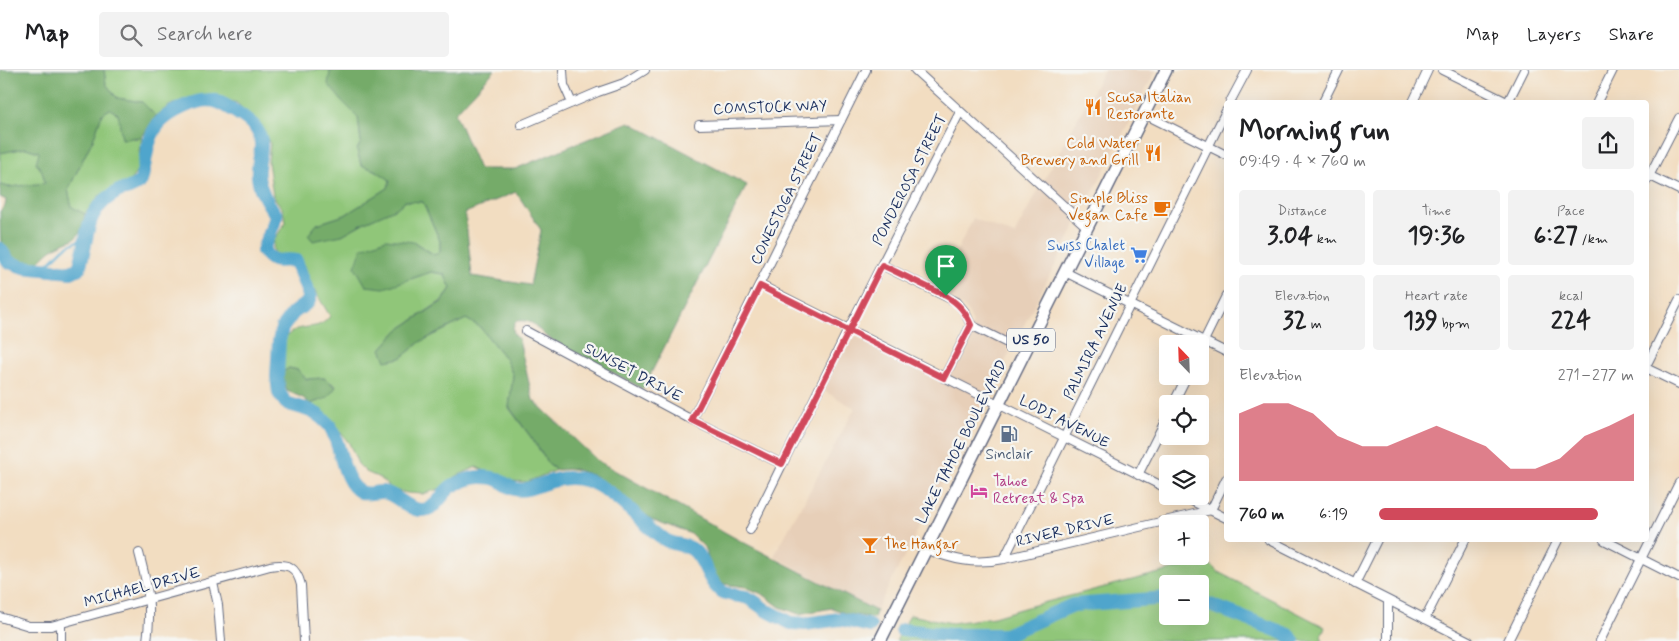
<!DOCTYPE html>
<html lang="en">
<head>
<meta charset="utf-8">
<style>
	body { margin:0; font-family:Mynerve,sans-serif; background:#f2f2f2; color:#202124; height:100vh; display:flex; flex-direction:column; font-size:19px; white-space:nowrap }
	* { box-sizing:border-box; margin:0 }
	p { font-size:16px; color:#757577 }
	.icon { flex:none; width:28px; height:28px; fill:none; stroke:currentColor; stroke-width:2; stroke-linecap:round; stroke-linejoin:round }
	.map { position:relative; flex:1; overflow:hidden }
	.panel { position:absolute; left:1224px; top:30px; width:425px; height:442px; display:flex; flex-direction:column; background:#fff; border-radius:5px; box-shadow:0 5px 20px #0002 }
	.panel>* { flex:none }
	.needle { width:32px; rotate:337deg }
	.fabs { position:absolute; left:1159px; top:265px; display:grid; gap:10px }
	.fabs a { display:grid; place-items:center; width:50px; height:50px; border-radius:5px; background:#fff; box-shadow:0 5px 20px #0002; font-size:25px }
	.pin { position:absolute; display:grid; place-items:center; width:42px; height:42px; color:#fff; margin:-51px -21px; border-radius:50% 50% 50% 0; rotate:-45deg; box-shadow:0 0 5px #0007 }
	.pin .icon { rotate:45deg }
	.round { display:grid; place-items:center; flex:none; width:52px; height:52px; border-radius:5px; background:#f2f2f2 }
	.summary { display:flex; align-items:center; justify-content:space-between; height:85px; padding:0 15px }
	h1 { font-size:28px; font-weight:800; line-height:38px }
	.figures { display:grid; grid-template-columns:repeat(3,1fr); gap:8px; height:85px; padding:5px 15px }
	.figures div { display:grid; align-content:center; border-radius:5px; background:#f2f2f2; text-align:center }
	.figures b { font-size:25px; font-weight:800 }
	.figures small { font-size:14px; font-weight:400 }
	.figures p { font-size:14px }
	.chart { height:140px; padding:10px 15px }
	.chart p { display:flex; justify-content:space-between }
	.chart svg { width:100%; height:90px; margin-top:5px; fill:#d1495b; opacity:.7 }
	ul { padding:0 15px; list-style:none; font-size:16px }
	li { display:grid; grid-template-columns:80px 60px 1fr; align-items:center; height:38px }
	li i { height:12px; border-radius:6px; background:#d1495b }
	header { display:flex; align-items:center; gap:30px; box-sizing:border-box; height:70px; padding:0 25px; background:#fff; border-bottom:1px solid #e0e0e0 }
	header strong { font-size:24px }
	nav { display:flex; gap:28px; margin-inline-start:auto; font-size:18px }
	.search { width:350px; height:45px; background:#f2f2f2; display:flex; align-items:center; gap:12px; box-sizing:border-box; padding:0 18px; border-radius:5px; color:#757577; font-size:19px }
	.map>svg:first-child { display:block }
	.built { fill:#e7cfb8 }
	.green { fill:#90c679; stroke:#567a6c; fill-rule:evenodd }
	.forest { fill:#74ab69; stroke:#486d64; fill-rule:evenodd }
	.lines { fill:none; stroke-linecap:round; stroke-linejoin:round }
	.stream { stroke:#50a5cc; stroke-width:2.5 }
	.river { stroke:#50a5cc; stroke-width:14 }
	.minor-casing { stroke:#666c81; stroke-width:10 }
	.highway-casing { stroke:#666c81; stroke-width:14 }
	.minor { stroke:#fff; stroke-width:8 }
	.highway { stroke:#fff; stroke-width:11 }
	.route-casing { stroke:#fff; stroke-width:10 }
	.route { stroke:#d1495b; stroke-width:6 }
	.labels { text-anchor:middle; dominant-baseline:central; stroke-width:4.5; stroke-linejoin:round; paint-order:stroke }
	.shield { fill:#f6f6f2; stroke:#5d6b8a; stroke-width:1 }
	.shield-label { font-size:14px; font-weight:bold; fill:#1b2f5e }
	.food-label { font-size:15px; fill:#c56008; stroke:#f6f6f2; text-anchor:start }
	.street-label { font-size:15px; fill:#1b2f5e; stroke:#f6f6f2 }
	.shop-label { font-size:15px; fill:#366cbe; stroke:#f6f6f2; text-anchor:end }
	.service-label { font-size:15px; fill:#4e5e75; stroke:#f6f6f2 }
	.hotel-label { font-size:15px; fill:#b23c85; stroke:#f6f6f2; text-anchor:start }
</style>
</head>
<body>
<header>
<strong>Map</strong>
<div class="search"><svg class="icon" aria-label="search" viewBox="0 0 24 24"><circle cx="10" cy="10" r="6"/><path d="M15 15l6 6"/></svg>Search here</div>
<nav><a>Map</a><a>Layers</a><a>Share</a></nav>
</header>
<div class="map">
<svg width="1679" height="571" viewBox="0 0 1679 571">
	<rect width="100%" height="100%" fill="#f6f6f2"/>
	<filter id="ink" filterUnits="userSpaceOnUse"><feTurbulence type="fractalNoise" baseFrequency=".02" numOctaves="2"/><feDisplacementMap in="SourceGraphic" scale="10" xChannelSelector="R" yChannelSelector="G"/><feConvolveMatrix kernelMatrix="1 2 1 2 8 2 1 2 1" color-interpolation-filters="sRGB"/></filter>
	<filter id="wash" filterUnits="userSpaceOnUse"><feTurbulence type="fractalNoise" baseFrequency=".0096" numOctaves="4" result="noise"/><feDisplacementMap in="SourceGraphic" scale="20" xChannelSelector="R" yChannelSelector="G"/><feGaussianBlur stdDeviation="1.12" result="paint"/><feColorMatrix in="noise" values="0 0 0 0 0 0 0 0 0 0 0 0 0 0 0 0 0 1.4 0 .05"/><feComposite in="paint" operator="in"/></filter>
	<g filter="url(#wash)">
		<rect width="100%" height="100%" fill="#f2ddc1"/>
		<polygon class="built" points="1104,0 1156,0 876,541 774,486 855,338 824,321 850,263 945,312 973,253 967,240 938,219 973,148 1014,165"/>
		<g class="green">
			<path d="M 104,0 L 332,0 L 330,2 L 342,31 L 358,47 L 361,72 L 357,80 L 361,95 L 377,101 L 390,110 L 388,118 L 345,145 L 317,154 L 342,165 L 365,152 L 396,138 L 405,131 L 423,132 L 440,171 L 440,182 L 435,185 L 414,172 L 411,209 L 431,202 L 444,204 L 451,218 L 443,230 L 398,260 L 381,279 L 401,288 L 420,272 L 466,249 L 480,257 L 505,288 L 513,305 L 509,338 L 536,374 L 548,394 L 556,400 L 527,412 L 509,411 L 476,397 L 457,406 L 439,419 L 423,424 L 407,423 L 393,420 L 380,408 L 366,402 L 358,394 L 349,373 L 333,353 L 310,334 L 327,328 L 336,316 L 324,308 L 306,309 L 298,300 L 289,298 L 283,302 L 285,268 C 289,264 293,260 298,259 C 312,255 320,259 330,246 L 310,213 L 305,196 L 299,187 L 288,185 L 279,187 L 273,180 L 274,170 L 286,152 L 282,138 L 273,126 L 268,92 L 270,74 L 262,59 L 237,33 L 213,26 L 183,30 L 169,36 L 156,46 L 142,32 L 117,28 L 106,14 Z"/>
			<polygon points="110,39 118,44 135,69 142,67 139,82 141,87 139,99 130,111 99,126 85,144 72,138 68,120 94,67 102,44"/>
			<polygon points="26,78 39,82 45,114 9,117 0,115 0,83"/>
			<path d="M 1206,491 L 1218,502 L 1325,557 L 1321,566 L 1323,571 L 896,571 L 910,545 L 952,553 L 994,547 L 1027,537 ZM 1168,514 L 1200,514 L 1200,546 L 1168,546 Z"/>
		</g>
		<g class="forest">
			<path d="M 0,0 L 104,0 L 106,14 L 117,28 L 142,32 L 156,46 L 142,67 L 122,69 L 118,44 L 110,39 L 102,44 L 94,67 L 68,120 L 72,137 L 85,144 C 80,176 73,165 51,180 C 44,185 39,194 29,195 C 17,196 5,183 1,172 C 0,164 0,150 0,141 L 5,136 L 6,130 L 0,127 L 0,115 L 9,117 L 45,113 L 42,101 L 36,93 L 39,82 L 26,78 L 0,83 Z"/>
			<path d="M 332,0 L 495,0 L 455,43 L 479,99 L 515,99 L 629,52 L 747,115 L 643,319 L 547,267 C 534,257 535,249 516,251 L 513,258 L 514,264 L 519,270 L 533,330 L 598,391 L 737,469 L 876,541 L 874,548 L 847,544 L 832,538 L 799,544 L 780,537 L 764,525 L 746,517 L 724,514 L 715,507 L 704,477 L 691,464 L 651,449 L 595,406 L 574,399 L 556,400 L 548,394 L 536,374 L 509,337 L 513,305 L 505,288 L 480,257 L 466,249 L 420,272 L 401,288 L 386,291 L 381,279 L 398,260 L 443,231 L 451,218 L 444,204 L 431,202 L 384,218 L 366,216 L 355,197 L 362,178 L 386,169 L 414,172 L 434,185 L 440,182 L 440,171 L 423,132 L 405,131 L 397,138 L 365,152 L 342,165 L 313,171 L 308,165 L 317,154 L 345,145 L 388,118 L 390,110 L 377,101 L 361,95 L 357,80 L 361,72 L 358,47 L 342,31 L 328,14 L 330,2 ZM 516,122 L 541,160 L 530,215 L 472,206 L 465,143 Z"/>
			<polygon points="289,298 298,300 306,309 324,308 336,317 327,328 310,334 303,328 287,321 284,314 283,302"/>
		</g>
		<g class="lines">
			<polyline class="stream" points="42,200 64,178 86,167"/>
			<g class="river">
				<path d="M 0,179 L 9,192 L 23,197 L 71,202 L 79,198 C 91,164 81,143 117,122 C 121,119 127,120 131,117 C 135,116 138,113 141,111 C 146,93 146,71 157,56 C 167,42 199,27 215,31 C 225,34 233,40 242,46 C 248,50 255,55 258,62 C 266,77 256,92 258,107 C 260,122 268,133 276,145 C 274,158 266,167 263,181 C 277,198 279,187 296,191 L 310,228 L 308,232 L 293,243 L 282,258 L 279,271 L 277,307 L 279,323 L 286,333 C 304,339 315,339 329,355 C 341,370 341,413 361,422 C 369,426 375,421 383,422 C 397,424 406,439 420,440 C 437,441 441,423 452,416 C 460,412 472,407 481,407 C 486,407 495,408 499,410 C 509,416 514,422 527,419 C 548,413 562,404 585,410 C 613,418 640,452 664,469 C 672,475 684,474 692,479 C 706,489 707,513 723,522 C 730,526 741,525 748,528 C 755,531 761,537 767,541"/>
				<polyline points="1200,531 1289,565 1293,571"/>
				<polyline points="770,542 791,553 805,554 840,549 870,556"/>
				<polyline points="902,560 949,565 1005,565 1073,535 1168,528"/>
			</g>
		</g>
	</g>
	<g filter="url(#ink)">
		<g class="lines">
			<g class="minor-casing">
				<g id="minor">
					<polyline points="563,0 564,15 572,33"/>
					<polyline points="915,0 1087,157"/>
					<polyline points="1442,0 1507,32"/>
					<polyline points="1230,32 1247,0"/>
					<polyline points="1323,32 1339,0"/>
					<polyline points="1413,32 1428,0"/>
					<polyline points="1508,32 1524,0"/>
					<polyline points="1597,32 1613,0"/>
					<polyline points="1144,44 1226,85"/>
					<polyline points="521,55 598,22 624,13 645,0"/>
					<polyline points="699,55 841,50"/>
					<polyline points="1646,104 1679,120"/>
					<polyline points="1646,112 1679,48"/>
					<polyline points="882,195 957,232 965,242 971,255"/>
					<polyline points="1065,202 1226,282"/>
					<polyline points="760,215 1168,419"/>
					<polyline points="526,261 692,350 782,394"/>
					<polyline points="1200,279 1226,226"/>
					<polyline points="1646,296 1679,230"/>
					<polyline points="1646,298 1679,314"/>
					<polyline points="944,308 971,255 1011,275"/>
					<polyline points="1173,334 1187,306"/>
					<polyline points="692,350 866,0"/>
					<polyline points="1138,405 1168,345"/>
					<polyline points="1182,426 1226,448"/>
					<polyline points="750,460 848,260 960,42"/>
					<polyline points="1269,470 1469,571"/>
					<polyline points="1604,470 1679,508"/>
					<path d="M 925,479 C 954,490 973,495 1004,489 L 1211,440 L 1226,409"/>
					<path d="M 139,483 C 148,517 152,536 147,571"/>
					<path d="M 1004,489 C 1079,340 1151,190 1226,41"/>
					<polyline points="213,513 218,535 221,571"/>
					<polyline points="1355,514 1377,470"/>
					<path d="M 0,547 L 29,556 L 51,556 L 270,496 C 288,493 296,496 301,515 L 304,571"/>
					<polyline points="1425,549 1465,470"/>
					<polyline points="61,571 61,554"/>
					<polyline points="1388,571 1388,531"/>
					<polyline points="1508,571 1558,470"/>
					<polyline points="1600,571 1679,413"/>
				</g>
			</g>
			<g class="highway-casing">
				<polyline id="highway" points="880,571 1166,0"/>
			</g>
			<use href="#minor" class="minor"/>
			<use href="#highway" class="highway"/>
		</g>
	</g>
	<g class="lines" filter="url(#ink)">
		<g class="route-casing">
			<path id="route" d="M 946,226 L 882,195 L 782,394 L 692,350 L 760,216 L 944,308 L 971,255 C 965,241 959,234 946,226"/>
		</g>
		<use href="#route" class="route"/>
	</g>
	<defs>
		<g id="restaurant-bare" transform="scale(1.35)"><path d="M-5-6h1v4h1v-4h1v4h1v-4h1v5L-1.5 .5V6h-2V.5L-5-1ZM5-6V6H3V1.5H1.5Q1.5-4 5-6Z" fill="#e8710a" stroke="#f6f6f2" stroke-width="2.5" paint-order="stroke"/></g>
		<g id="cafe-bare" transform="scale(1.35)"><path d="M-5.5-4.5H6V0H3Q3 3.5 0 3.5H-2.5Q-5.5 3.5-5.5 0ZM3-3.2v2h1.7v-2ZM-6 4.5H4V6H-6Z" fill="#e8710a" stroke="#f6f6f2" stroke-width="2.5" paint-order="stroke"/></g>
		<g id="supermarket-bare" transform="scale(1.35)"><path d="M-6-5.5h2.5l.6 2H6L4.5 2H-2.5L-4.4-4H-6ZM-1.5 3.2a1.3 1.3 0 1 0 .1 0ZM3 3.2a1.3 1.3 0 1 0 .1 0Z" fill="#3f7fe0" stroke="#f6f6f2" stroke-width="2.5" paint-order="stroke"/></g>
		<g id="fuel-bare" transform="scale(1.35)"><path d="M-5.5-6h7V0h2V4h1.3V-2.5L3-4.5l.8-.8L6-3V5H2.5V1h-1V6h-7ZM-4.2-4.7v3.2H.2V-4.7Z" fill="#5c6f8a" stroke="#f6f6f2" stroke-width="2.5" paint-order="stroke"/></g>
		<g id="hotel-bare" transform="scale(1.35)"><path d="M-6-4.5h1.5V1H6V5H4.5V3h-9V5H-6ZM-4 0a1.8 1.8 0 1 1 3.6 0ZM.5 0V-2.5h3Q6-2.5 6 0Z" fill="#d1479c" stroke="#f6f6f2" stroke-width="2.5" paint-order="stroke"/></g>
		<g id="bar-bare" transform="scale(1.35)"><path d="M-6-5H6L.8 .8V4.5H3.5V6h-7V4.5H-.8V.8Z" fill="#e8710a" stroke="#f6f6f2" stroke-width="2.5" paint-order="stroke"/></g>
	</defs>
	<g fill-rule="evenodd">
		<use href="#restaurant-bare" x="1093" y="37"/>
		<use href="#restaurant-bare" x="1153" y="83"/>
		<use href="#cafe-bare" x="1162" y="138"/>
		<use href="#supermarket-bare" x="1139" y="185"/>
		<use href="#fuel-bare" x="1009" y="364"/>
		<use href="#hotel-bare" x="979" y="421"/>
		<use href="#bar-bare" x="870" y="475"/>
	</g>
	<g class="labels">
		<rect class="shield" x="1007" y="258.5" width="48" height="23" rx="4"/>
		<g class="shield-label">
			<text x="1031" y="270">US 50</text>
		</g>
		<g class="food-label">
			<text x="1107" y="28">Scusa Italian<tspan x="1107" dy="17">Restorante</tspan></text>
			<text x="1139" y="74" text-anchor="end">Cold Water<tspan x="1139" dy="17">Brewery and Grill</tspan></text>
			<text x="1148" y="129" text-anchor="end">Simple Bliss<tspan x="1148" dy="17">Vegan Cafe</tspan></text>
			<text x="884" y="475">The Hangar</text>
		</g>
		<g class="street-label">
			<text transform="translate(770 38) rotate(-2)">COMSTOCK WAY</text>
			<text transform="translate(910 110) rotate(-63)">PONDEROSA STREET</text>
			<text transform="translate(787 129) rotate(-64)">CONESTOGA STREET</text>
			<text transform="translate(1096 272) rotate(-64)">PALMIRA AVENUE</text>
			<text transform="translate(633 303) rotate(28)">SUNSET DRIVE</text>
			<text transform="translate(1064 352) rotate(27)">LODI AVENUE</text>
			<text transform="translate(962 372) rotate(-63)">LAKE TAHOE BOULEVARD</text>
			<text transform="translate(1065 461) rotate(-13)">RIVER DRIVE</text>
			<text transform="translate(142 518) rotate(-15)">MICHAEL DRIVE</text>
		</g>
		<g class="shop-label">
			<text x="1125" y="176">Swiss Chalet<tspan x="1125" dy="17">Village</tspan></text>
		</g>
		<g class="service-label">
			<text x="1009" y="385">Sinclair</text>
		</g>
		<g class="hotel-label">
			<text x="993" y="412">Tahoe<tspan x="993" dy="17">Retreat &amp; Spa</tspan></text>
		</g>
	</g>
</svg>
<div class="fabs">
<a><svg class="needle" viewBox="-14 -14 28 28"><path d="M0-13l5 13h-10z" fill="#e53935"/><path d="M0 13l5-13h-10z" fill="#757577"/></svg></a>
<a><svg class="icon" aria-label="locate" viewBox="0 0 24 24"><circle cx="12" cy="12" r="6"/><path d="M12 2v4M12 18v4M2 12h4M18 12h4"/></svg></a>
<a><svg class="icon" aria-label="layers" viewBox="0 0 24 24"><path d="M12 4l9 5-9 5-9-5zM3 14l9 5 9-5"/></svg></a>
<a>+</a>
<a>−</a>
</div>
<div class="pin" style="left:946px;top:226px;background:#1e9e55"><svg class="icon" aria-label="arrive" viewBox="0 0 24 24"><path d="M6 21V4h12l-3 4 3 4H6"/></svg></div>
<section class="panel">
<div class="summary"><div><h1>Morning run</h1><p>09:49 · 4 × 760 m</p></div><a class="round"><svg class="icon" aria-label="share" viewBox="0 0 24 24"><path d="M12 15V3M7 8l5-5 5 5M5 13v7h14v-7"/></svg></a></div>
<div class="figures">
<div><p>Distance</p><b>3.04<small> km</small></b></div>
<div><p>Time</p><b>19:36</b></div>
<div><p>Pace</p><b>6:27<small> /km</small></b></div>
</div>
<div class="figures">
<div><p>Elevation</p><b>32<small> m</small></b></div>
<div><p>Heart rate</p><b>139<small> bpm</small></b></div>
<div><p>kcal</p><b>224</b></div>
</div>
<div class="chart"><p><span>Elevation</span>271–277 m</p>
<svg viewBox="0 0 160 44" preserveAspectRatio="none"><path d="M0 44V11L10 6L20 6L30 11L40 22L50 27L60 27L70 22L80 17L90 22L100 27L110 38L120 38L130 33L140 22L150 17L160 11V44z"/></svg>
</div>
<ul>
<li><b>760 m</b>6:19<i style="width:86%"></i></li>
</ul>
</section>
</div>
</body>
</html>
